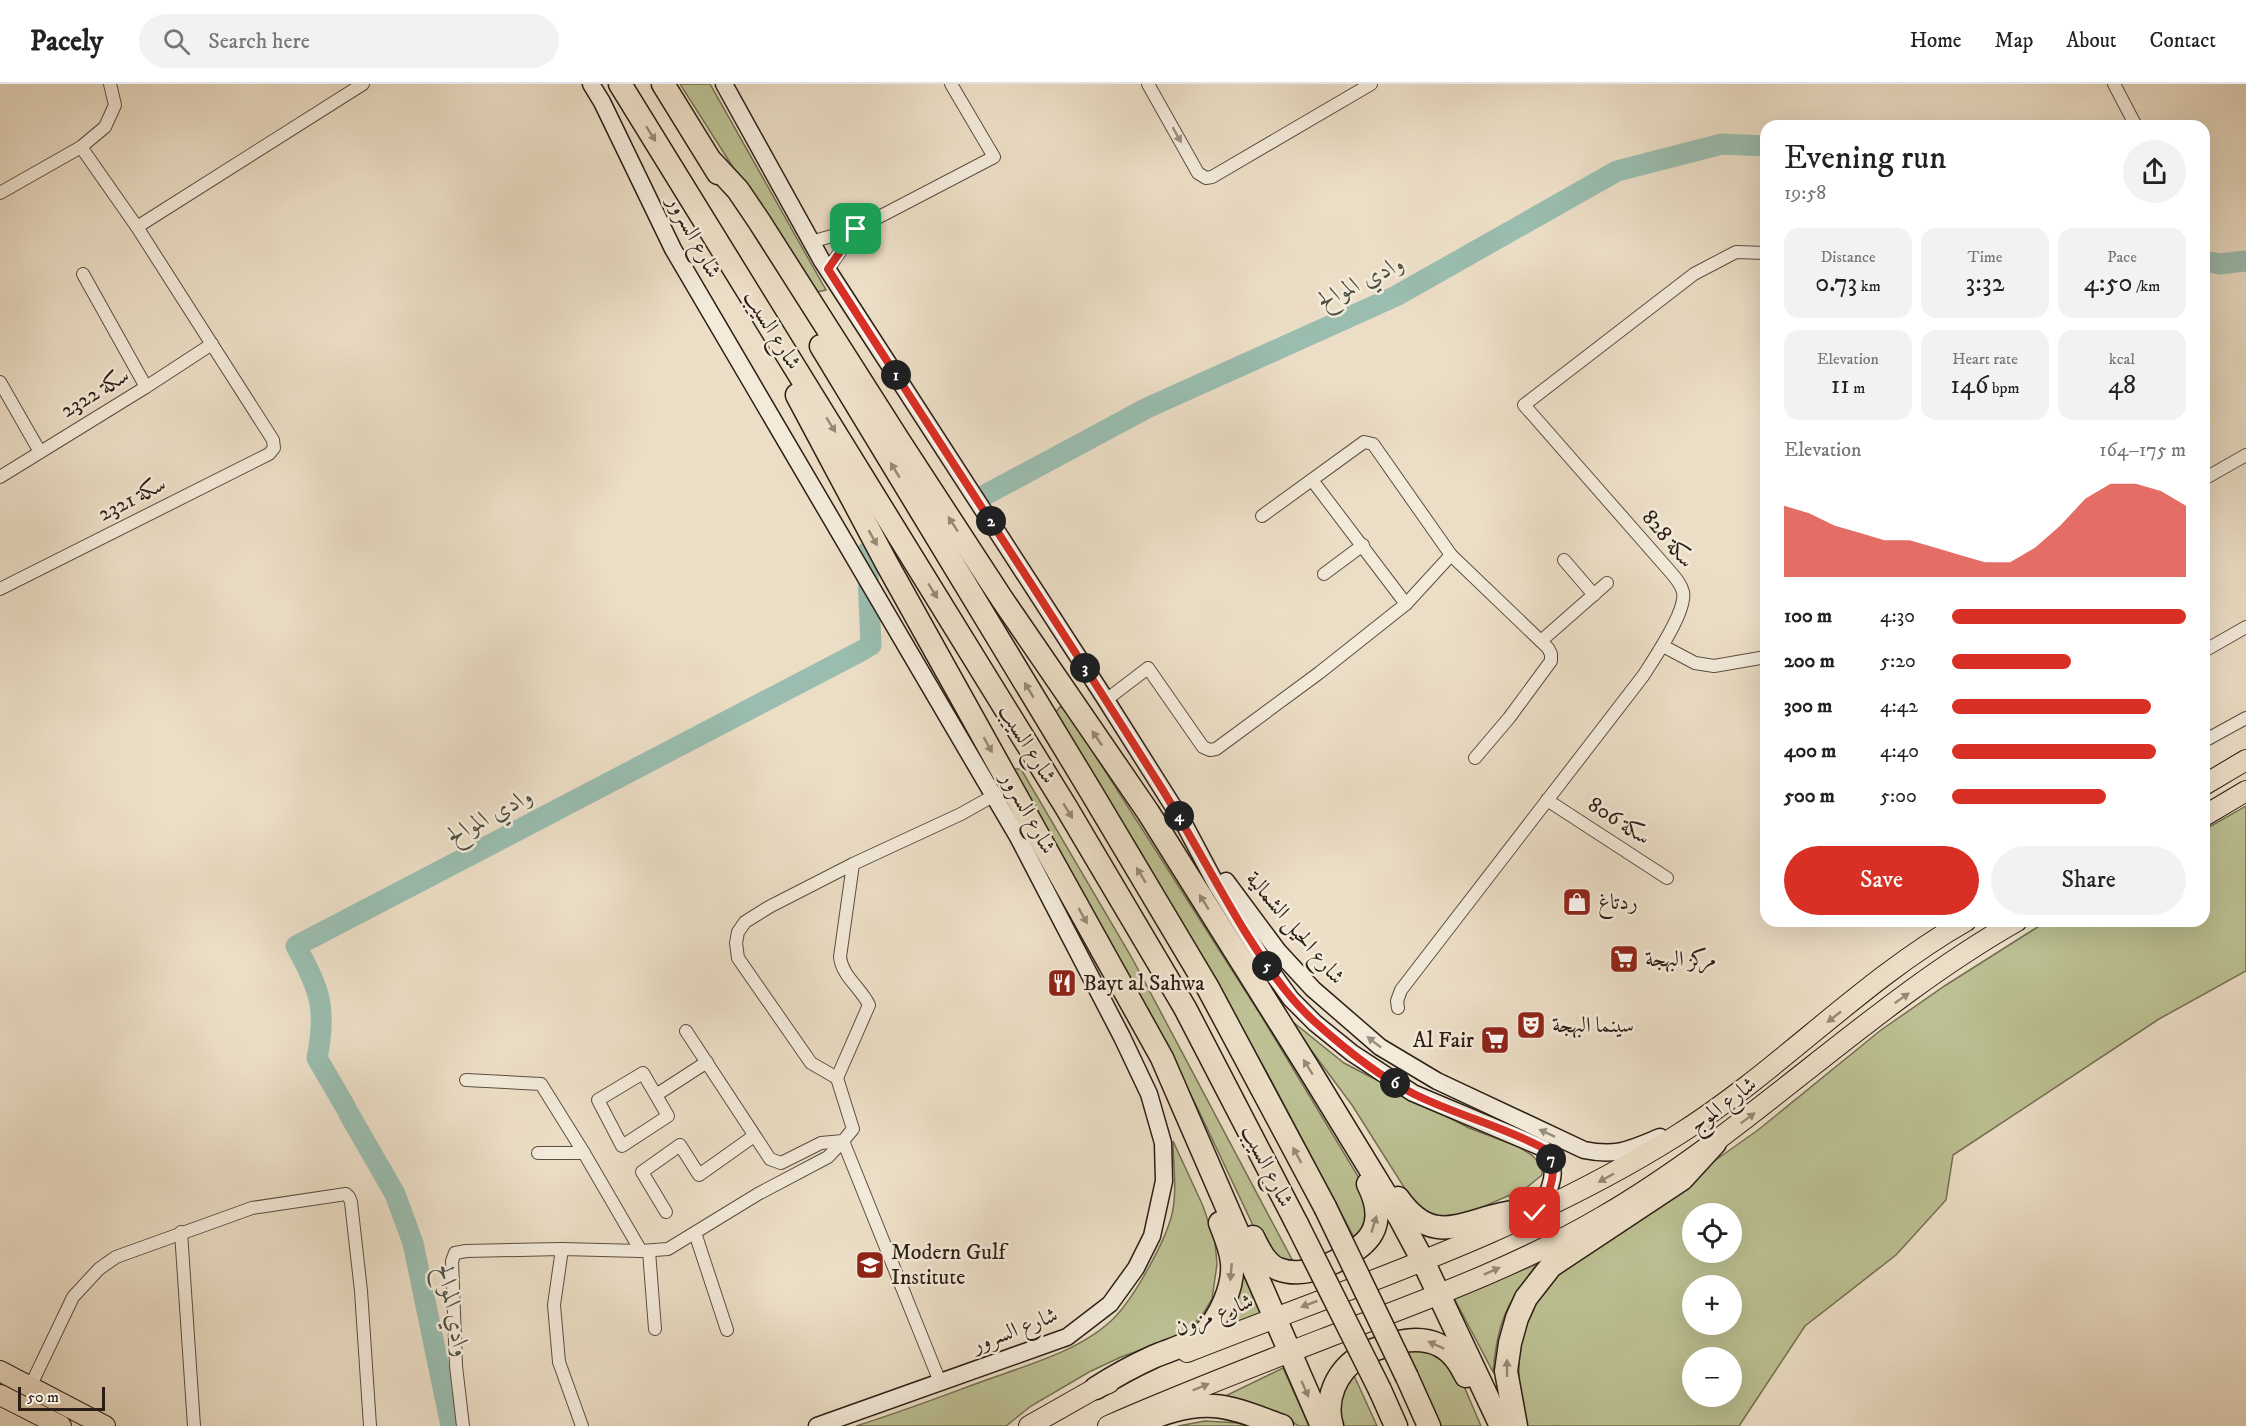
<!DOCTYPE html>
<html lang="en">
<head>
<meta charset="utf-8">
<style>
	body { margin:0; font-family:"IM FELL DW Pica",Amiri,serif; background:#f2f2f2; color:#222; height:100vh; display:flex; flex-direction:column; font-size:22px; white-space:nowrap }
	* { box-sizing:border-box; margin:0 }
	p { font-size:20px; color:#767676 }
	.icon { flex:none; width:33px; height:33px; fill:none; stroke:currentColor; stroke-width:2; stroke-linecap:round; stroke-linejoin:round }
	.map { position:relative; flex:1; overflow:hidden }
	.drawer { position:absolute; left:1760px; top:36px; width:450px; height:807px; display:flex; flex-direction:column; background:#fff; border-radius:18px; box-shadow:0 6px 24px #0002 }
	.drawer>* { flex:none }
	.controls { position:absolute; left:1682px; top:1119px; display:grid; gap:12px }
	.controls a { display:grid; place-items:center; width:60px; height:60px; border-radius:50%; background:#fff; box-shadow:0 6px 24px #0002; font-size:30px }
	.scale { position:absolute; left:18px; bottom:15px; width:87px; box-sizing:border-box; padding-left:6px; border:3px solid #2c1e15; border-top:0; font-size:16px; line-height:21px; white-space:nowrap; color:#2c1e15; -webkit-text-stroke:4px #f3eada; paint-order:stroke }
	.pin { position:absolute; display:grid; place-items:center; width:51px; height:51px; color:#fff; margin:-26px; border-radius:12px; box-shadow:0 3px 9px #0006 }
	.km { position:absolute; width:30px; height:30px; margin:-15px; border-radius:50%; background:#222; color:#fff; font-size:16px; line-height:30px; text-align:center }
	.round { display:grid; place-items:center; flex:none; width:63px; height:63px; border-radius:32px; background:#f2f2f2 }
	.head { display:flex; align-items:center; justify-content:space-between; height:102px; padding:0 24px }
	h1 { font-size:33px; font-weight:600; line-height:45px }
	.figures { display:grid; grid-template-columns:repeat(3,1fr); gap:9px; height:102px; padding:6px 24px }
	.figures div { display:grid; align-content:center; border-radius:15px; background:#f2f2f2; text-align:center }
	.figures b { font-size:26px; font-weight:600 }
	.figures small { font-size:16px; font-weight:400 }
	.figures p { font-size:16px }
	.chart { height:168px; padding:12px 24px }
	.chart p { display:flex; justify-content:space-between }
	.chart svg { width:100%; height:108px; margin-top:6px; fill:#d93025; opacity:.7 }
	.button { display:flex; gap:12px; margin-top:auto; padding:12px 24px }
	.button a { flex:1; height:69px; border-radius:36px; background:#d93025; color:#fff; font-size:24px; font-weight:600; line-height:69px; text-align:center }
	.button a+a { background:#f2f2f2; color:#222 }
	ul { padding:0 24px; list-style:none; font-size:20px }
	li { display:grid; grid-template-columns:96px 72px 1fr; align-items:center; height:45px }
	li i { height:15px; border-radius:8px; background:#d93025 }
	header { display:flex; align-items:center; gap:36px; box-sizing:border-box; height:84px; padding:0 30px; background:#fff; border-bottom:2px solid #e0e0e0 }
	header strong { font-size:28px }
	nav { display:flex; gap:33px; margin-inline-start:auto; font-size:21px }
	.search { width:420px; height:54px; background:#f2f2f2; display:flex; align-items:center; gap:15px; box-sizing:border-box; padding:0 21px; border-radius:33px; color:#767676; font-size:22px }
	.map>svg:first-child { display:block }
	.green { fill:#bcc092; stroke:#746f54; stroke-width:1.5; fill-rule:evenodd }
	.lines { fill:none; stroke-linecap:round; stroke-linejoin:round }
	.river { stroke:#9abdaf; stroke-width:21 }
	.street-casing { stroke:#5c4e41; stroke-width:14 }
	.secondary-casing { stroke:#2c1e15; stroke-width:19 }
	.primary-casing { stroke:#2c1e15; stroke-width:22 }
	.highway-casing { stroke:#2c1e15; stroke-width:25 }
	.street { stroke:#f3eada; stroke-width:12 }
	.secondary { stroke:#f3eada; stroke-width:16 }
	.primary { stroke:#ecdec6; stroke-width:20 }
	.highway { stroke:#ecdec6; stroke-width:22 }
	.highway-bridge-casing { stroke:#2c1e15; stroke-width:25; stroke-linecap:butt }
	.highway-bridge { stroke:#ecdec6; stroke-width:22 }
	.oneway { fill:#968876 }
	.oneway2 { fill:#998e81 }
	.route-casing { stroke:#fff; stroke-width:12 }
	.route { stroke:#d93025; stroke-width:8 }
	.labels { text-anchor:middle; dominant-baseline:central; stroke-width:5; stroke-linejoin:round; paint-order:stroke }
	.street-label { font-size:22px; fill:#2c1e15; stroke:#f3eada }
	.poi-label { font-size:22px; fill:#2c1e15; stroke:#f3eada; text-anchor:start }
	.water-label { font-size:24px; font-style:italic; fill:#4d4e43; stroke:#f3eada }
</style>
</head>
<body>
<header>
<strong>Pacely</strong>
<div class="search"><svg class="icon" aria-label="search" viewBox="0 0 24 24"><circle cx="10" cy="10" r="6"/><path d="M15 15l6 6"/></svg>Search here</div>
<nav><a>Home</a><a>Map</a><a>About</a><a>Contact</a></nav>
</header>
<div class="map">
<svg width="2246" height="1342" viewBox="0 0 2246 1342">
	<rect width="100%" height="100%" fill="#ecdec6"/>
	<filter id="stains"><feTurbulence type="fractalNoise" baseFrequency=".00333" numOctaves="4"/><feColorMatrix values="0 0 0 0 .2 0 0 0 0 .09 0 0 0 0 .02 0 0 0 .5 -.17"/></filter>
	<radialGradient id="worn" r=".72"><stop offset=".6" stop-color="#630" stop-opacity="0"/><stop offset="1" stop-color="#630" stop-opacity=".3"/></radialGradient>
	<g class="green">
		<polygon points="680,0 710,0 826,206 813,209"/>
		<polygon points="1060,623 1065,624 1260,930 1359,1094 1373,1123 1357,1159 1265,985 1137,762 1061,639 1055,629"/>
		<polygon points="1014,685 1021,685 1132,874 1296,1183 1283,1179 1260,1156 1196,1021 1144,920 1011,686"/>
		<path d="M 2246,722 L 2246,887 L 2159,935 L 1953,1071 L 1946,1116 L 1896,1171 L 1805,1242 L 1739,1342 L 1527,1342 L 1519,1301 L 1519,1268 L 1524,1243 L 1542,1205 L 1576,1175 L 1758,1046 L 1881,946 L 1946,901 L 2047,837 L 2204,837 L 2204,746 ZM 1692,1130 L 1731,1130 L 1731,1168 L 1692,1168 ZM 1692,1202 L 1731,1202 L 1731,1240 L 1692,1240 ZM 1692,1274 L 1731,1274 L 1731,1312 L 1692,1312 Z"/>
		<polygon points="1293,938 1344,979 1469,1044 1519,1063 1533,1072 1542,1083 1542,1091 1526,1104 1476,1126 1443,1136 1419,1127 1352,1021 1302,954"/>
		<path d="M 1173,1057 L 1203,1122 L 1215,1158 L 1217,1180 L 1212,1215 L 1203,1230 L 1191,1243 L 1168,1256 L 1121,1273 L 1089,1288 L 1031,1322 L 1006,1342 L 856,1342 C 901,1328 945,1311 989,1295 C 1031,1280 1084,1265 1115,1233 C 1135,1212 1163,1161 1171,1134 C 1178,1110 1173,1081 1173,1057 Z"/>
		<path d="M 1537,1180 C 1506,1222 1498,1235 1493,1288 L 1454,1214 Z"/>
		<polygon points="1242,1188 1260,1229 1218,1245"/>
		<polygon points="1406,1263 1437,1269 1463,1300 1481,1342 1440,1342"/>
		<polygon points="1283,1284 1309,1342 1299,1342 1287,1335 1217,1316"/>
		<polygon points="1352,1287 1377,1342 1336,1342 1334,1333"/>
		<polygon points="1205,1337 1239,1339 1249,1342 1178,1342"/>
	</g>
	<g class="lines">
		<g class="river">
			<polyline points="2204,177 2220,180 2246,177"/>
			<polyline points="985,411 1147,324 1396,212 1617,87 1722,60 1766,62"/>
			<polyline points="867,468 871,561 867,563"/>
			<path d="M 346,1024 L 317,974 C 327,924 320,906 296,862 L 863,566"/>
			<polyline points="349,1030 395,1110 413,1159 451,1342"/>
		</g>
		<g class="street-casing">
			<g id="street">
				<polyline points="1148,0 1198,89 1206,94 1212,93 1371,0"/>
				<polyline points="2114,0 2136,42"/>
				<polyline points="0,109 81,63 105,43 115,21 110,0"/>
				<polyline points="137,143 363,0"/>
				<polyline points="811,158 856,145 994,73 951,0"/>
				<polyline points="828,185 856,145"/>
				<polyline points="83,190 146,303"/>
				<polyline points="0,298 40,368"/>
				<polyline points="0,393 146,303 212,260"/>
				<polyline points="2204,395 2246,371"/>
				<polyline points="1312,396 1406,520"/>
				<polyline points="1262,432 1364,358 1373,360 1451,471 1548,564 1551,570 1551,577 1509,634 1475,674"/>
				<polyline points="1564,476 1594,511"/>
				<polyline points="1324,490 1363,461"/>
				<polyline points="0,505 269,370 274,364 273,356 137,143 81,63"/>
				<polyline points="1541,557 1607,499"/>
				<polyline points="1663,562 1695,579 1714,582 1766,573"/>
				<polyline points="2204,567 2246,543"/>
				<polyline points="1106,616 1148,584 1203,663 1210,666 1216,665 1319,589 1406,520 1451,471"/>
				<polyline points="2204,657 2246,634"/>
				<polyline points="1547,716 1667,794"/>
				<path d="M 1398,924 L 1397,917 L 1401,906 L 1643,592 C 1654,575 1687,527 1683,508 C 1681,499 1673,491 1667,484 L 1524,321 L 1694,190 L 1736,168 L 1766,169"/>
				<polyline points="686,947 770,1075 781,1079 821,1059 843,1057 853,1045 837,994 811,979 738,874 736,859 738,848 745,838 769,823 853,780 961,730 993,712"/>
				<polygon points="643,989 668,1032 622,1062 598,1016"/>
				<path d="M 837,994 L 869,921 C 861,904 842,892 840,873 L 853,780"/>
				<polyline points="466,996 541,1000 584,1069 641,1167"/>
				<polyline points="656,1011 707,978"/>
				<polyline points="538,1069 584,1069"/>
				<polyline points="666,1128 642,1088 680,1061 699,1091 754,1052"/>
				<polyline points="181,1148 194,1342"/>
				<polyline points="695,1149 727,1246"/>
				<polyline points="562,1165 554,1221 559,1278 582,1342"/>
				<polyline points="649,1167 655,1245"/>
				<polyline points="30,1303 73,1213 99,1185 116,1173 252,1124 346,1110 349,1113 351,1118 361,1207 370,1342"/>
				<polyline points="463,1342 456,1282 452,1177 455,1169 466,1167 562,1165 641,1167 668,1165 758,1110 828,1073 843,1057 940,1298"/>
			</g>
		</g>
		<g class="secondary-casing">
			<g id="secondary">
				<polyline points="591,0 602,18 673,165 1018,753 1122,953 1149,1010 1163,1059 1164,1097 1152,1152 1136,1184 1110,1220 1067,1253 817,1342"/>
				<path d="M 724,0 L 822,177 L 1106,616 L 1183,738 L 1216,800 L 1261,873 L 1291,915 L 1315,939 L 1352,969 L 1413,1009 L 1543,1064 C 1561,1087 1550,1102 1541,1127"/>
				<path d="M 1226,797 L 1278,867 L 1313,905 L 1380,963 L 1437,997 L 1584,1066 C 1617,1073 1631,1065 1660,1053"/>
			</g>
		</g>
		<g class="primary-casing">
			<g id="primary">
				<polyline points="2204,701 2246,676"/>
				<polyline points="2204,732 2246,707"/>
				<path d="M 1187,1268 C 1354,1202 1526,1147 1679,1050 C 1779,987 1862,896 1966,837"/>
				<polyline points="0,1287 105,1342"/>
				<polyline points="0,1311 61,1342"/>
				<polyline points="1029,1342 1096,1304 1109,1299"/>
				<path d="M 1108,1342 C 1192,1305 1277,1273 1362,1240 C 1444,1209 1527,1177 1602,1133 C 1750,1047 1869,921 2017,837"/>
			</g>
		</g>
		<g class="highway-casing">
			<g id="highway">
				<polyline points="620,0 1066,723 1185,924 1297,1140"/>
				<polyline points="663,0 718,89"/>
				<polyline points="712,78 738,106 759,137 899,357 1002,515 1148,728 1307,982 1400,1134 1423,1177 1501,1342"/>
				<polyline points="821,262 1090,706 1208,904 1325,1123"/>
				<polyline points="797,311 887,480 1162,974 1322,1342"/>
				<path d="M 1398,1114 C 1431,1161 1458,1140 1502,1130 C 1513,1127 1524,1128 1535,1129"/>
				<path d="M 1253,1153 C 1259,1165 1265,1179 1278,1185 C 1296,1192 1315,1187 1332,1179 C 1370,1162 1389,1142 1368,1100"/>
				<polyline points="1407,1293 1429,1342"/>
				<path d="M 1096,1304 C 1115,1292 1133,1282 1153,1273 C 1169,1266 1189,1261 1203,1250 C 1220,1234 1234,1202 1232,1179 C 1231,1165 1225,1152 1220,1139"/>
				<polyline points="1380,1306 1396,1342"/>
				<path d="M 1132,1342 C 1158,1331 1185,1320 1214,1322 C 1235,1323 1262,1335 1282,1342"/>
				<path d="M 1332,1342 C 1324,1316 1336,1288 1359,1273 C 1366,1268 1376,1265 1385,1262 C 1402,1256 1422,1253 1439,1261 C 1453,1268 1460,1280 1466,1292"/>
				<polyline points="1516,1342 1506,1287 1510,1259 1517,1234 1526,1214 1551,1182 1682,1095 1715,1059"/>
			</g>
		</g>
		<use href="#street" class="street"/>
		<use href="#secondary" class="secondary"/>
		<use href="#primary" class="primary"/>
		<use href="#highway" class="highway"/>
		<g class="highway-bridge-casing">
			<g id="highway-bridge">
				<polyline points="1325,1123 1407,1293"/>
				<polyline points="1297,1140 1380,1306"/>
			</g>
		</g>
		<use href="#highway-bridge" class="highway-bridge"/>
	</g>
	<defs><path id="oneway-solid" d="M-6-.8H1V-3.2L6.5 0L1 3.2V.8H-6Z" transform="scale(1.5)"/></defs>
	<g class="oneway">
		<use href="#oneway-solid" transform="translate(651 50) rotate(58)"/>
		<use href="#oneway-solid" transform="translate(831 341) rotate(58)"/>
		<use href="#oneway-solid" transform="translate(895 386) rotate(-121)"/>
		<use href="#oneway-solid" transform="translate(953 440) rotate(-123)"/>
		<use href="#oneway-solid" transform="translate(873 454) rotate(61)"/>
		<use href="#oneway-solid" transform="translate(933 507) rotate(58)"/>
		<use href="#oneway-solid" transform="translate(1029 606) rotate(-121)"/>
		<use href="#oneway-solid" transform="translate(1097 654) rotate(-124)"/>
		<use href="#oneway-solid" transform="translate(988 661) rotate(61)"/>
		<use href="#oneway-solid" transform="translate(1068 727) rotate(59)"/>
		<use href="#oneway-solid" transform="translate(1141 791) rotate(-121)"/>
		<use href="#oneway-solid" transform="translate(1204 818) rotate(-122)"/>
		<use href="#oneway-solid" transform="translate(1083 832) rotate(61)"/>
		<use href="#oneway-solid" transform="translate(1902 914) rotate(-35)"/>
		<use href="#oneway-solid" transform="translate(1834 933) rotate(142)"/>
		<use href="#oneway-solid" transform="translate(1308 983) rotate(-122)"/>
		<use href="#oneway-solid" transform="translate(1748 1034) rotate(-37)"/>
		<use href="#oneway-solid" transform="translate(1297 1071) rotate(-118)"/>
		<use href="#oneway-solid" transform="translate(1606 1094) rotate(151)"/>
		<use href="#oneway-solid" transform="translate(1374 1140) rotate(-73)"/>
		<use href="#oneway-solid" transform="translate(1492 1187) rotate(-24)"/>
		<use href="#oneway-solid" transform="translate(1231 1188) rotate(95)"/>
		<use href="#oneway-solid" transform="translate(1309 1220) rotate(159)"/>
		<use href="#oneway-solid" transform="translate(1436 1261) rotate(-156)"/>
		<use href="#oneway-solid" transform="translate(1507 1284) rotate(-90)"/>
		<use href="#oneway-solid" transform="translate(1201 1303) rotate(-22)"/>
		<use href="#oneway-solid" transform="translate(1305 1305) rotate(66)"/>
	</g>
	<g class="oneway2">
		<use href="#oneway-solid" transform="translate(1177 51) rotate(61)"/>
		<use href="#oneway-solid" transform="translate(1374 958) rotate(-142)"/>
		<use href="#oneway-solid" transform="translate(1547 1049) rotate(-155)"/>
	</g>
	<g class="lines">
		<g class="route-casing">
			<path id="route" d="M 856,145 L 828,185 C 938,357 1050,527 1159,700 C 1189,748 1215,798 1244,846 C 1265,879 1286,912 1315,938 C 1345,965 1378,992 1414,1010 C 1456,1031 1502,1042 1543,1064 C 1561,1087 1550,1103 1541,1127 L 1535,1129"/>
		</g>
		<use href="#route" class="route"/>
	</g>
	<defs>
		<g id="shop-square" transform="scale(1.5)"><rect x="-9" y="-9" width="18" height="18" rx="4" fill="#8f2418" stroke="#f3eada"/><path d="M-5-2.5h2.3a2.7 3.5 0 0 1 5.4 0H5L5.5 6h-11ZM-1.5-2.5h3a1.5 2.3 0 0 0-3 0Z" fill="#fff"/></g>
		<g id="supermarket-square" transform="scale(1.5)"><rect x="-9" y="-9" width="18" height="18" rx="4" fill="#8f2418" stroke="#f3eada"/><path d="M-6-5.5h2.5l.6 2H6L4.5 2H-2.5L-4.4-4H-6ZM-1.5 3.2a1.3 1.3 0 1 0 .1 0ZM3 3.2a1.3 1.3 0 1 0 .1 0Z" fill="#fff"/></g>
		<g id="restaurant-square" transform="scale(1.5)"><rect x="-9" y="-9" width="18" height="18" rx="4" fill="#8f2418" stroke="#f3eada"/><path d="M-5-6h1v4h1v-4h1v4h1v-4h1v5L-1.5 .5V6h-2V.5L-5-1ZM5-6V6H3V1.5H1.5Q1.5-4 5-6Z" fill="#fff"/></g>
		<g id="theatre-square" transform="scale(1.5)"><rect x="-9" y="-9" width="18" height="18" rx="4" fill="#8f2418" stroke="#f3eada"/><path d="M-5-5.5Q0-4 5-5.5V0Q5 5 0 6Q-5 5-5 0ZM-3.3-2.5H-1v1.5H-3.3ZM1-2.5H3.3v1.5H1ZM-2.8 1Q0 5.5 2.8 1Z" fill="#fff"/></g>
		<g id="school-square" transform="scale(1.5)"><rect x="-9" y="-9" width="18" height="18" rx="4" fill="#8f2418" stroke="#f3eada"/><path d="M0-5L7-2L0 1L-7-2ZM-4 1L0 2.5L4 1V4Q0 6-4 4Z" fill="#fff"/></g>
	</defs>
	<g fill-rule="evenodd">
		<use href="#shop-square" x="1577" y="818"/>
		<use href="#supermarket-square" x="1624" y="875"/>
		<use href="#restaurant-square" x="1062" y="899"/>
		<use href="#theatre-square" x="1531" y="941"/>
		<use href="#supermarket-square" x="1495" y="956"/>
		<use href="#school-square" x="870" y="1181"/>
	</g>
	<g class="labels">
		<g class="street-label">
			<text transform="translate(694 153) rotate(62)">شارع السرور</text>
			<text transform="translate(772 246) rotate(58)">شارع السيب</text>
			<text transform="translate(95 309) rotate(-31)">سكة 2322</text>
			<text transform="translate(132 415) rotate(-27)">سكة 2321</text>
			<text transform="translate(1668 455) rotate(50)">سكة 828</text>
			<text transform="translate(1027 660) rotate(58)">شارع السيب</text>
			<text transform="translate(1028 729) rotate(61)">شارع السرور</text>
			<text transform="translate(1619 737) rotate(33)">سكة 806</text>
			<text transform="translate(1295 844) rotate(50)">شارع الحيل الشمالية</text>
			<text transform="translate(1723 1021) rotate(-37)">شارع الموج</text>
			<text transform="translate(1267 1082) rotate(63)">شارع السيب</text>
			<text transform="translate(1214 1231) rotate(-21)">شارع مزون</text>
			<text transform="translate(1015 1246) rotate(-21)">شارع السرور</text>
		</g>
		<g class="poi-label">
			<text x="1598" y="818">ردتاغ</text>
			<text x="1645" y="875">مركز البهجة</text>
			<text x="1083" y="899">Bayt al Sahwa</text>
			<text x="1552" y="941">سينما البهجة</text>
			<text x="1474" y="956" text-anchor="end">Al Fair</text>
			<text x="891" y="1168">Modern Gulf<tspan x="891" dy="25">Institute</tspan></text>
		</g>
		<g class="water-label">
			<text transform="translate(1361 198) rotate(-26)">وادي الموالح</text>
			<text transform="translate(490 732) rotate(-28)">وادي الموالح</text>
			<text transform="translate(453 1227) rotate(79)">وادي الموالح</text>
		</g>
	</g>
	<rect width="100%" height="100%" filter="url(#stains)"/>
	<rect width="100%" height="100%" fill="url(#worn)"/>
</svg>
<div class="controls">
<a><svg class="icon" aria-label="locate" viewBox="0 0 24 24"><circle cx="12" cy="12" r="6"/><path d="M12 2v4M12 18v4M2 12h4M18 12h4"/></svg></a>
<a>+</a>
<a>−</a>
</div>
<div class="scale">50 m</div>
<div class="pin" style="left:856px;top:145px;background:#1e9e55"><svg class="icon" aria-label="arrive" viewBox="0 0 24 24"><path d="M6 21V4h12l-3 4 3 4H6"/></svg></div>
<div class="pin" style="left:1535px;top:1129px;background:#d93025"><svg class="icon" aria-label="check" viewBox="0 0 24 24"><path d="M5 12l5 5 9-10"/></svg></div>
<b class="km" style="left:896px;top:291px">1</b>
<b class="km" style="left:991px;top:437px">2</b>
<b class="km" style="left:1085px;top:584px">3</b>
<b class="km" style="left:1179px;top:732px">4</b>
<b class="km" style="left:1267px;top:882px">5</b>
<b class="km" style="left:1395px;top:999px">6</b>
<b class="km" style="left:1551px;top:1075px">7</b>
<section class="drawer">
<div class="head"><div><h1>Evening run</h1><p>19:58</p></div><a class="round"><svg class="icon" aria-label="share" viewBox="0 0 24 24"><path d="M12 15V3M7 8l5-5 5 5M5 13v7h14v-7"/></svg></a></div>
<div class="figures">
<div><p>Distance</p><b>0.73<small> km</small></b></div>
<div><p>Time</p><b>3:32</b></div>
<div><p>Pace</p><b>4:50<small> /km</small></b></div>
</div>
<div class="figures">
<div><p>Elevation</p><b>11<small> m</small></b></div>
<div><p>Heart rate</p><b>146<small> bpm</small></b></div>
<div><p>kcal</p><b>48</b></div>
</div>
<div class="chart"><p><span>Elevation</span>164–175 m</p>
<svg viewBox="0 0 160 44" preserveAspectRatio="none"><path d="M0 44V15L10 18L20 23L30 26L40 29L50 29L60 32L70 35L80 38L90 38L100 32L110 23L120 12L130 6L140 6L150 9L160 15V44z"/></svg>
</div>
<ul>
<li><b>100 m</b>4:30<i style="width:100%"></i></li>
<li><b>200 m</b>5:20<i style="width:51%"></i></li>
<li><b>300 m</b>4:42<i style="width:85%"></i></li>
<li><b>400 m</b>4:40<i style="width:87%"></i></li>
<li><b>500 m</b>5:00<i style="width:66%"></i></li>
</ul>
<div class="button"><a>Save</a><a>Share</a></div>
</section>
</div>
</body>
</html>
